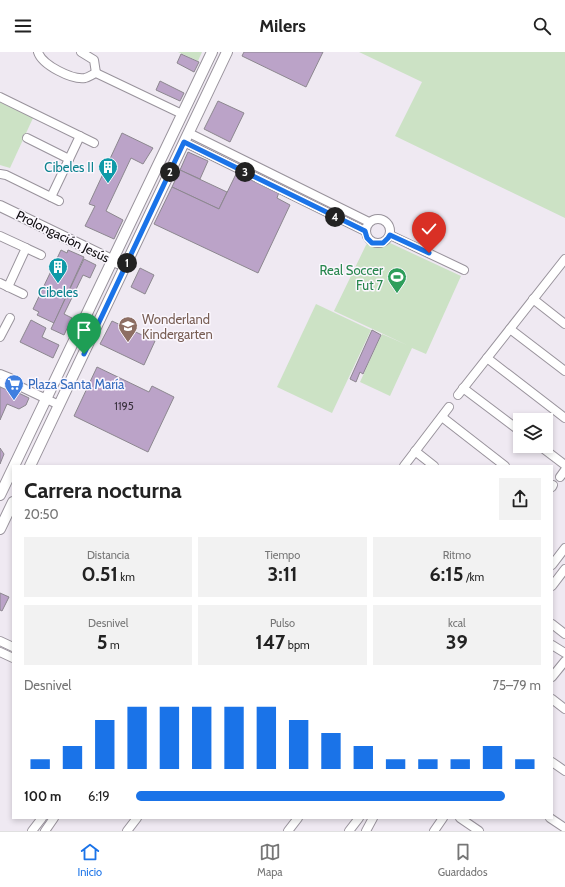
<!DOCTYPE html>
<html lang="es">
<head>
<meta charset="utf-8">
<style>
	body { margin:0; font-family:Cabin,sans-serif; background:#f2f2f2; color:#222; height:100vh; display:flex; flex-direction:column; font-size:15px; white-space:nowrap }
	* { box-sizing:border-box; margin:0 }
	p { font-size:13px; color:#767676 }
	.icon { flex:none; width:22px; height:22px; fill:none; stroke:currentColor; stroke-width:2; stroke-linecap:round; stroke-linejoin:round }
	.map { position:relative; flex:1; overflow:hidden }
	.side { position:absolute; left:12px; top:413px; width:541px; height:354px; display:flex; flex-direction:column; background:#fff; border-radius:0px; box-shadow:0 2px 6px #0003 }
	.side>* { flex:none }
	.controls { position:absolute; left:513px; top:361px; display:grid; gap:8px }
	.controls a { display:grid; place-items:center; width:40px; height:40px; border-radius:0px; background:#fff; box-shadow:0 2px 6px #0003; font-size:20px }
	.pin { position:absolute; display:grid; place-items:center; width:34px; height:34px; color:#fff; margin:-41px -17px; border-radius:50% 50% 50% 0; rotate:-45deg; box-shadow:0 0 4px #0007 }
	.pin .icon { rotate:45deg }
	.km { position:absolute; width:20px; height:20px; margin:-10px; border-radius:50%; background:#222; color:#fff; font-size:11px; line-height:20px; text-align:center }
	.round { display:grid; place-items:center; flex:none; width:42px; height:42px; border-radius:0px; background:#f2f2f2 }
	.head { display:flex; align-items:center; justify-content:space-between; height:68px; padding:0 12px }
	h1 { font-size:22px; font-weight:700; line-height:30px }
	.figures { display:grid; grid-template-columns:repeat(3,1fr); gap:6px; height:68px; padding:4px 12px }
	.figures div { display:grid; align-content:center; border-radius:0px; background:#f2f2f2; text-align:center }
	.figures b { font-size:20px; font-weight:700 }
	.figures small { font-size:11px; font-weight:400 }
	.figures p { font-size:11px }
	.chart { height:112px; padding:8px 12px }
	.chart p { display:flex; justify-content:space-between }
	.chart svg { width:100%; height:72px; margin-top:4px; stroke:#1a73e8; stroke-width:6 }
	ul { padding:0 12px; list-style:none; font-size:13px }
	li { display:grid; grid-template-columns:64px 48px 1fr; align-items:center; height:30px }
	li i { height:10px; border-radius:5px; background:#1a73e8 }
	header { display:flex; justify-content:space-between; align-items:center; height:52px; padding:0 12px; background:#fff; font-size:18px; font-weight:700 }
	.tab-bar { display:flex; justify-content:space-around; align-items:center; height:56px; border-top:1px solid #e0e0e0; background:#fff; font-size:11px; color:#767676 }
	.tab-bar a { display:grid; justify-items:center; gap:2px }
	.tab-bar .selected { color:#1a73e8 }
	.map>svg:first-child { display:block }
	.green { fill:#cce2c5 }
	.building { fill:#bba3c8; stroke:#8c878f }
	.lines { fill:none; stroke-linecap:round; stroke-linejoin:round }
	.minor-casing { stroke:#99939c; stroke-width:10 }
	.tertiary-casing { stroke:#99939c; stroke-width:12 }
	.minor { stroke:#fff; stroke-width:8 }
	.tertiary { stroke:#fff; stroke-width:10 }
	.route-casing { stroke:#fff; stroke-width:8 }
	.route { stroke:#1a73e8; stroke-width:5 }
	.labels { text-anchor:middle; dominant-baseline:central; stroke-width:3; stroke-linejoin:round; paint-order:stroke }
	.number-label { font-size:11px; fill:#3b333f }
	.culture-label { font-size:13px; fill:#0d838f; stroke:#fbf7fe; text-anchor:end }
	.street-label { font-size:13px; fill:#100e11; stroke:#fbf7fe }
	.leisure-label { font-size:13px; fill:#27864d; stroke:#fbf7fe; text-anchor:end }
	.education-label { font-size:13px; fill:#785e54; stroke:#fbf7fe; text-anchor:start }
	.shop-label { font-size:13px; fill:#366cbe; stroke:#fbf7fe; text-anchor:start }
</style>
</head>
<body>
<header><svg class="icon" aria-label="menu" viewBox="0 0 24 24"><path d="M4 6h16M4 12h16M4 18h16"/></svg>Milers<svg class="icon" aria-label="search" viewBox="0 0 24 24"><circle cx="10" cy="10" r="6"/><path d="M15 15l6 6"/></svg></header>
<div class="map">
<svg width="565" height="779" viewBox="0 0 565 779">
	<rect width="100%" height="100%" fill="#efe9f2"/>
	<g class="green">
		<polygon points="178,0 202,0 198,9"/>
		<polygon points="359,0 565,0 565,166 395,84 422,30"/>
		<polygon points="0,50 33,66 10,116 0,113"/>
		<path d="M 388,190 L 461,224 L 426,302 L 412,296 L 390,344 L 360,330 L 382,282 L 407,293 L 334,259 L 366,193 L 368,191 C 376,195 380,195 388,190 Z"/>
		<polygon points="316,252 371,278 332,361 277,335"/>
	</g>
	<g class="building">
		<polygon points="244,0 323,0 306,35 242,4"/>
		<polygon points="181,2 199,10 194,20 177,11"/>
		<polygon points="160,29 184,41 180,49 156,38"/>
		<polygon points="218,49 244,61 230,90 204,77"/>
		<polygon points="122,81 153,96 143,112 131,106 106,159 123,168 114,187 85,174 95,154 89,152"/>
		<polygon points="188,100 208,109 200,127 180,118"/>
		<polygon points="180,118 227,140 219,157 172,135"/>
		<polygon points="237,120 279,140 277,146 290,153 258,221 154,172 172,135 219,157"/>
		<polygon points="61,198 67,201 68,198 84,205 54,271 37,263 39,260 33,257"/>
		<polygon points="84,207 96,213 90,226 83,223 64,262 72,266 64,283 51,277"/>
		<polygon points="140,216 154,223 145,242 131,235"/>
		<polygon points="31,268 46,276 42,285 59,293 53,306 20,290"/>
		<polygon points="112,269 155,289 144,313 100,292"/>
		<polygon points="372,278 381,283 363,322 360,320 356,330 350,327"/>
		<polygon points="97,315 149,340 152,334 174,345 148,400 74,364"/>
		<polygon points="0,332 29,346 26,353 19,357 7,352 0,368"/>
		<polygon points="0,396 4,402 0,412"/>
		<polygon points="0,541 9,545 2,559 0,558"/>
	</g>
	<g class="lines">
		<g class="minor-casing">
			<g id="minor">
				<path d="M 38,0 C 42,13 72,28 85,26 C 89,25 93,22 96,21"/>
				<polyline points="81,0 94,8 96,21"/>
				<polyline points="96,21 182,62"/>
				<polyline points="0,45 94,91"/>
				<polyline points="189,81 369,170"/>
				<polyline points="27,86 69,107"/>
				<polyline points="184,90 365,179"/>
				<polyline points="0,122 6,123 59,149"/>
				<polyline points="51,145 80,84"/>
				<circle cx="378" cy="179" r="12"/>
				<polyline points="390,183 464,218"/>
				<polyline points="0,184 26,196 8,235"/>
				<polyline points="26,196 41,203"/>
				<polyline points="0,231 23,242"/>
				<polyline points="533,247 565,272"/>
				<polyline points="510,277 565,319"/>
				<polyline points="0,285 10,266"/>
				<polyline points="487,306 565,366"/>
				<polyline points="0,322 10,326 17,333 59,353"/>
				<polyline points="0,330 7,333 17,333"/>
				<polyline points="463,336 520,379"/>
				<polyline points="458,343 565,207"/>
				<polyline points="442,365 505,414"/>
				<polyline points="540,394 565,413"/>
				<polyline points="415,399 434,414"/>
				<polyline points="404,414 449,355"/>
				<polyline points="560,425 565,418"/>
				<polyline points="552,435 553,433"/>
				<polyline points="552,513 565,496"/>
				<polyline points="552,534 565,517"/>
				<polyline points="552,572 565,582"/>
				<polyline points="0,589 13,595"/>
				<polyline points="552,593 565,601"/>
				<polyline points="0,600 13,606"/>
				<polyline points="552,625 565,609"/>
				<polyline points="552,647 565,657"/>
				<polyline points="552,710 565,719"/>
				<polyline points="460,766 479,779"/>
				<polyline points="550,766 565,776"/>
				<polyline points="32,779 42,766"/>
				<polyline points="45,779 54,766"/>
				<polyline points="127,779 137,766"/>
				<polyline points="288,779 298,766"/>
				<polyline points="349,779 359,766"/>
				<polyline points="366,779 373,766"/>
				<polyline points="434,779 443,766"/>
			</g>
		</g>
		<g class="tertiary-casing">
			<g id="tertiary">
				<polyline points="0,154 118,211"/>
				<polyline points="14,414 212,0"/>
				<polyline points="30,414 227,0"/>
				<polyline points="0,443 13,416"/>
				<polyline points="0,477 13,450"/>
			</g>
		</g>
		<use href="#minor" class="minor"/>
		<use href="#tertiary" class="tertiary"/>
	</g>
	<g class="lines">
		<g class="route-casing">
			<polyline id="route" points="84,302 184,90 365,179 367,186 372,191 383,191 388,186 390,183 429,201"/>
		</g>
		<use href="#route" class="route"/>
	</g>
	<defs>
		<g id="building-pin" transform="scale(1)"><path d="M0 17L-7.5 6A9.5 9.5 0 1 1 7.5 6Z" fill="#0f9aa8" stroke="#fbf7fe"/><path d="M-4-6H4V6H1V3H-1V6H-4ZM-2.5-4.3h1.7v1.8h-1.7ZM.8-4.3h1.7v1.8H.8ZM-2.5-1h1.7V.8h-1.7ZM.8-1h1.7V.8H.8Z" fill="#fff"/></g>
		<g id="stadium-pin" transform="scale(1)"><path d="M0 17L-7.5 6A9.5 9.5 0 1 1 7.5 6Z" fill="#2e9e5b" stroke="#fbf7fe"/><path d="M0-5a6.5 5 0 1 0 0 10a6.5 5 0 1 0 0-10ZM-3.5-1.8h7v3.6h-7Z" fill="#fff"/></g>
		<g id="school-pin" transform="scale(1)"><path d="M0 17L-7.5 6A9.5 9.5 0 1 1 7.5 6Z" fill="#8d6e63" stroke="#fbf7fe"/><path d="M0-5L7-2L0 1L-7-2ZM-4 1L0 2.5L4 1V4Q0 6-4 4Z" fill="#fff"/></g>
		<g id="supermarket-pin" transform="scale(1)"><path d="M0 17L-7.5 6A9.5 9.5 0 1 1 7.5 6Z" fill="#3f7fe0" stroke="#fbf7fe"/><path d="M-6-5.5h2.5l.6 2H6L4.5 2H-2.5L-4.4-4H-6ZM-1.5 3.2a1.3 1.3 0 1 0 .1 0ZM3 3.2a1.3 1.3 0 1 0 .1 0Z" fill="#fff"/></g>
	</defs>
	<g fill-rule="evenodd">
		<use href="#building-pin" x="108" y="115"/>
		<use href="#building-pin" x="58" y="215"/>
		<use href="#stadium-pin" x="397" y="225"/>
		<use href="#school-pin" x="128" y="274"/>
		<use href="#supermarket-pin" x="14" y="332"/>
	</g>
	<g class="labels">
		<g class="number-label">
			<text x="124" y="354">1195</text>
		</g>
		<g class="culture-label">
			<text x="94" y="115">Cibeles II</text>
			<text x="58" y="240" text-anchor="middle">Cibeles</text>
		</g>
		<g class="street-label">
			<text transform="translate(63 184) rotate(26)">Prolongación Jesús</text>
		</g>
		<g class="leisure-label">
			<text x="383" y="218">Real Soccer<tspan x="383" dy="15">Fut 7</tspan></text>
		</g>
		<g class="education-label">
			<text x="142" y="267">Wonderland<tspan x="142" dy="15">Kindergarten</tspan></text>
		</g>
		<g class="shop-label">
			<text x="28" y="332">Plaza Santa María</text>
		</g>
	</g>
</svg>
<div class="controls">
<a><svg class="icon" aria-label="layers" viewBox="0 0 24 24"><path d="M12 4l9 5-9 5-9-5zM3 14l9 5 9-5"/></svg></a>
</div>
<div class="pin" style="left:84px;top:302px;background:#1e9e55"><svg class="icon" aria-label="arrive" viewBox="0 0 24 24"><path d="M6 21V4h12l-3 4 3 4H6"/></svg></div>
<div class="pin" style="left:429px;top:201px;background:#d93025"><svg class="icon" aria-label="check" viewBox="0 0 24 24"><path d="M5 12l5 5 9-10"/></svg></div>
<b class="km" style="left:127px;top:211px">1</b>
<b class="km" style="left:170px;top:120px">2</b>
<b class="km" style="left:245px;top:120px">3</b>
<b class="km" style="left:335px;top:165px">4</b>
<section class="side">
<div class="head"><div><h1>Carrera nocturna</h1><p>20:50</p></div><a class="round"><svg class="icon" aria-label="share" viewBox="0 0 24 24"><path d="M12 15V3M7 8l5-5 5 5M5 13v7h14v-7"/></svg></a></div>
<div class="figures">
<div><p>Distancia</p><b>0.51<small> km</small></b></div>
<div><p>Tiempo</p><b>3:11</b></div>
<div><p>Ritmo</p><b>6:15<small> /km</small></b></div>
</div>
<div class="figures">
<div><p>Desnivel</p><b>5<small> m</small></b></div>
<div><p>Pulso</p><b>147<small> bpm</small></b></div>
<div><p>kcal</p><b>39</b></div>
</div>
<div class="chart"><p><span>Desnivel</span>75–79 m</p>
<svg viewBox="0 0 160 44" preserveAspectRatio="none"><path d="M5 44V38M15 44V30M25 44V14M35 44V6M45 44V6M55 44V6M65 44V6M75 44V6M85 44V14M95 44V22M105 44V30M115 44V38M125 44V38M135 44V38M145 44V30M155 44V38"/></svg>
</div>
<ul>
<li><b>100 m</b>6:19<i style="width:91%"></i></li>
</ul>
</section>
</div>
<nav class="tab-bar">
<a class="selected"><svg class="icon" aria-label="home" viewBox="0 0 24 24"><path d="M3 11l9-7 9 7M6 9v11h12V9"/></svg>Inicio</a>
<a><svg class="icon" aria-label="map" viewBox="0 0 24 24"><path d="M3 6l6-2 6 2 6-2v14l-6 2-6-2-6 2zM9 4v14M15 6v14"/></svg>Mapa</a>
<a><svg class="icon" aria-label="saved" viewBox="0 0 24 24"><path d="M7 4h10v16l-5-4-5 4z"/></svg>Guardados</a>
</nav>
</body>
</html>
